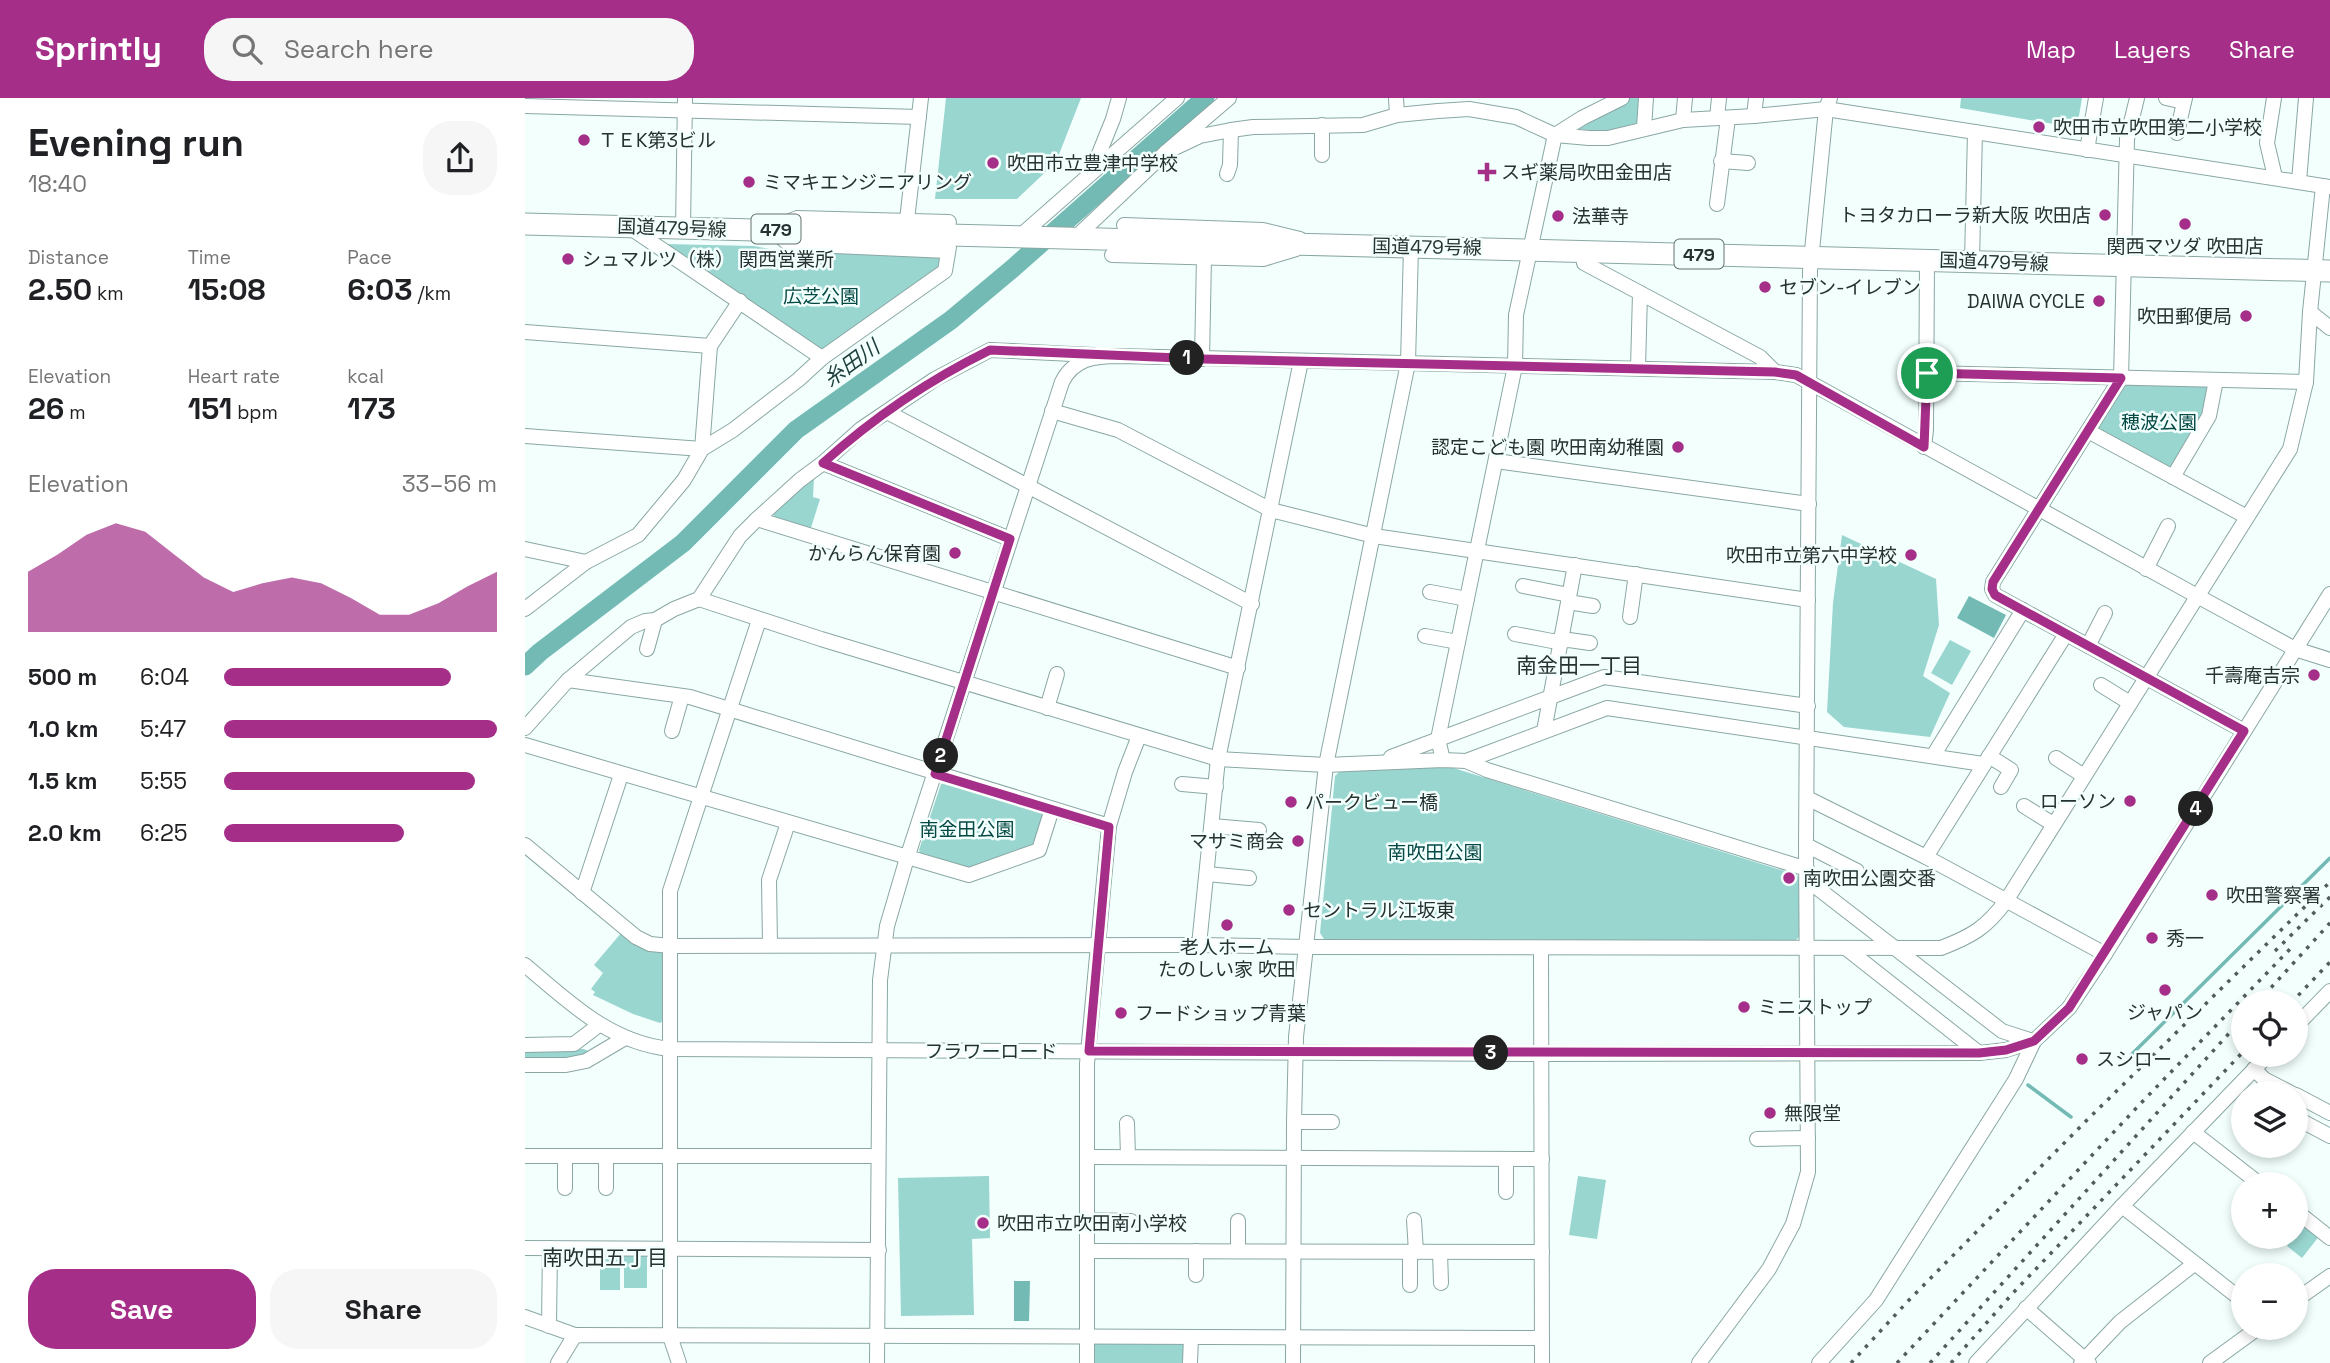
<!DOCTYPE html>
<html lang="en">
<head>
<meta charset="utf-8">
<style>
	body { margin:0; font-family:"Space Grotesk","Noto Sans JP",sans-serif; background:#f6f6f6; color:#202124; height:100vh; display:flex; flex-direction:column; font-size:26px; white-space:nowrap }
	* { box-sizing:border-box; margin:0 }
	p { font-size:23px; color:#757577 }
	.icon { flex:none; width:38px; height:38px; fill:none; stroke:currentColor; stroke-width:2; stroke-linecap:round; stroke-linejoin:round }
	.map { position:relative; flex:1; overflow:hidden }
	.details { display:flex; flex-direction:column; background:#fff; width:525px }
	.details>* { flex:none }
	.buttons { position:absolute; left:1706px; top:892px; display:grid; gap:14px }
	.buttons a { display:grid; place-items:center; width:77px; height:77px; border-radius:50%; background:#fff; box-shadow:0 4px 10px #0003; font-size:35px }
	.pin { position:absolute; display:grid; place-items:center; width:60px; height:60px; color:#fff; margin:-30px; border:4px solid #fff; border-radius:50%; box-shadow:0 2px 7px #0007 }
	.km { position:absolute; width:35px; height:35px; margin:-18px; border-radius:50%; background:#222; color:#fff; font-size:19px; line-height:35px; text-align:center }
	.round { display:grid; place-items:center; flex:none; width:74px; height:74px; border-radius:28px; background:#f6f6f6 }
	.headline { display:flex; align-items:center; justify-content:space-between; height:119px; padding:0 28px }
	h1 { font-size:38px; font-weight:800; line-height:52px }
	.stats { display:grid; grid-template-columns:repeat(3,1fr); gap:10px; height:119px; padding:7px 28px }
	.stats div { display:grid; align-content:center }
	.stats b { font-size:30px; font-weight:800 }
	.stats small { font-size:19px; font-weight:400 }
	.stats p { font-size:19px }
	.chart { height:196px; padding:14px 28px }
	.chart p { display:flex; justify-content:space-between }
	.chart svg { width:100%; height:126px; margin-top:7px; fill:#a42e88; opacity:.7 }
	.button { display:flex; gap:14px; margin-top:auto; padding:14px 28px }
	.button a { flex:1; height:80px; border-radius:28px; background:#a42e88; color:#fff; font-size:28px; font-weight:800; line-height:80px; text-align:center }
	.button a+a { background:#f6f6f6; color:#202124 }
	ul { padding:0 28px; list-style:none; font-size:23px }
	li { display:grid; grid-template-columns:112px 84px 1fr; align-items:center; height:52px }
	li i { height:18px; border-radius:9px; background:#a42e88 }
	header { display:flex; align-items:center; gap:42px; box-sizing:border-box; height:98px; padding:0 35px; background:#a42e88; color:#fff }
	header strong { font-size:33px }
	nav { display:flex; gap:38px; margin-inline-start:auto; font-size:24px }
	.search { width:490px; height:63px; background:#f6f6f6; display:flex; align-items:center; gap:18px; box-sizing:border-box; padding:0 24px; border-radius:28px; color:#757577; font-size:26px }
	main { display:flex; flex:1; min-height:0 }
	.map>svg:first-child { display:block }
	.green { fill:#9ad6d0 }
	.water { fill:#73bab4 }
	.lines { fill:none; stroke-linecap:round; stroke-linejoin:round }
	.stream { stroke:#73bab4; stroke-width:3.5 }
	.river { stroke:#73bab4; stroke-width:19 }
	.minor-casing { stroke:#8aa7a4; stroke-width:16 }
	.highway-casing { stroke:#8aa7a4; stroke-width:23 }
	.minor { stroke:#fff; stroke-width:14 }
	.highway { stroke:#fff; stroke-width:21 }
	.rail { stroke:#515d5c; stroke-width:3.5; stroke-dasharray:3.5 7; stroke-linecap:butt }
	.route-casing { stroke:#fff; stroke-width:14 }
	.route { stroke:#a42e88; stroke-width:9 }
	.poi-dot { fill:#a42e88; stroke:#f2fffd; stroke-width:2.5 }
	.labels { text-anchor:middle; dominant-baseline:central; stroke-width:5; stroke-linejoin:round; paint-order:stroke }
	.shield { fill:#f2fffd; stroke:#63706e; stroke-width:2 }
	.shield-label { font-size:18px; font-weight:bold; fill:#263231 }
	.poi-label { font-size:19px; fill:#263231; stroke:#f2fffd; text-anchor:start }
	.street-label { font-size:19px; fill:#263231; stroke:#f2fffd }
	.park-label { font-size:19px; fill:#044844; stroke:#f2fffd }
	.water-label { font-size:21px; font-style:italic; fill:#1b3d3b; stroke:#f2fffd }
	.neighbourhood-label { font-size:21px; fill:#263231; stroke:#f2fffd }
</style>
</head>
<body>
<header>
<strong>Sprintly</strong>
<div class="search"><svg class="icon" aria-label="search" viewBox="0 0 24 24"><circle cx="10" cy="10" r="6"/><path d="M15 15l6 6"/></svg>Search here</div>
<nav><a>Map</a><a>Layers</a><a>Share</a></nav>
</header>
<main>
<section class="details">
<div class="headline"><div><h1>Evening run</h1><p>18:40</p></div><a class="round"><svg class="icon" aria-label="share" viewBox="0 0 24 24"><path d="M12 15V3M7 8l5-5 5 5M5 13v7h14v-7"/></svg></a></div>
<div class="stats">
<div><p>Distance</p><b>2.50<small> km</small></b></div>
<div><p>Time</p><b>15:08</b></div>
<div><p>Pace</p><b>6:03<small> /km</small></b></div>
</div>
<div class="stats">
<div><p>Elevation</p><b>26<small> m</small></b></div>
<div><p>Heart rate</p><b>151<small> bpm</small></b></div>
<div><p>kcal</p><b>173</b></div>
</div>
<div class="chart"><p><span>Elevation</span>33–56 m</p>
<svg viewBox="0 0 160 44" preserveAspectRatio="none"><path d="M0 44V23L10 17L20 10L30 6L40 9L50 17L60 25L70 30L80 27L90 25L100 27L110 32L120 38L130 38L140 34L150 28L160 23V44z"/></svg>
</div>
<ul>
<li><b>500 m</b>6:04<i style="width:83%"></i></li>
<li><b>1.0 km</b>5:47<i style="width:100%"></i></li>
<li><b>1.5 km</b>5:55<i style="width:92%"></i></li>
<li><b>2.0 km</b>6:25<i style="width:66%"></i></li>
</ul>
<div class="button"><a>Save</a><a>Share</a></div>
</section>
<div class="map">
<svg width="1805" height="1265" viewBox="0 0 1805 1265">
	<rect width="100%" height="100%" fill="#f2fffd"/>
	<g class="green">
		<polygon points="421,0 556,0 531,64 492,101 410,101"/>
		<polygon points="1103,0 1115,0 1112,25 1083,33 1047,31"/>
		<polygon points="1436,0 1557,0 1552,30 1435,10"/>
		<polygon points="139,146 229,148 255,153 413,156 416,169 301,251 295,252"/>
		<polygon points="1599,286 1680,286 1685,292 1680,317 1649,369 1642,370 1575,332 1573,327"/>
		<polygon points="289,380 288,399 295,401 285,433 250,423 248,413"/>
		<polygon points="1317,437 1411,481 1414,527 1398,578 1425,595 1405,639 1319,629 1302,614 1308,505"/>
		<polygon points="1425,542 1446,553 1427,587 1406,575"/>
		<polygon points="922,668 1272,777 1275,782 1274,839 1270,843 799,841 795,835 810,678 815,673"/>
		<polygon points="422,683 516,712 519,719 510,747 442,772 396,758 394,752 416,686"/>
		<polygon points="97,834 136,853 140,858 140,921 135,925 108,916 68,897 70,894 66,891 78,875 69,867"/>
		<polygon points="0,951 59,951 63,953 63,956 61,959 0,963"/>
		<polygon points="464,1078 465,1140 447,1141 449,1217 376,1218 373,1080"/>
		<polygon points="1053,1078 1081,1082 1072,1141 1044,1137"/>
		<polygon points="1779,1125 1795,1137 1777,1160 1762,1148"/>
		<rect x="99" y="1157" width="23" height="33"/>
		<rect x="75" y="1161" width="20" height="31"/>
		<polygon points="571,1243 657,1244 662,1248 661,1265 566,1265 566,1249"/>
	</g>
	<g class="water">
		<polygon points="1444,498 1481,517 1469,540 1432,520"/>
		<polygon points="489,1183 505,1183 504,1223 489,1223"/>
	</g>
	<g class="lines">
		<g class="stream">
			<polyline points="1606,957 1805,760"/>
			<polyline points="1503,987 1546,1019"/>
		</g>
		<polyline class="river" points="0,568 15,554 158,445 271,332 426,222 487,171 680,0"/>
		<g class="minor-casing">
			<g id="minor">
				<polyline points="871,0 872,17"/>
				<polyline points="1612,0 1602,41 1596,280 1468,484 1467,491 1470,497 1719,633"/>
				<polyline points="1641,0 1659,4 1660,0"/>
				<polyline points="1749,0 1742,45 1750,79"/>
				<polyline points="0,8 394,19"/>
				<polyline points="1229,18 1231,0"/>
				<polyline points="1192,20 1194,0"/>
				<polyline points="1158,22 1160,0"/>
				<polyline points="797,27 797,57"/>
				<polyline points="1119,30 1121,0"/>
				<polyline points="1652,35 1659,4"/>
				<polyline points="1562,52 1571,0"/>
				<polyline points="641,54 675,38 706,32 728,29 838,27 872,17 913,13 944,11 991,19 1030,37 1064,40 1083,40 1158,22 1229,18 1301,11 1805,89"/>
				<polyline points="1196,63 1223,65"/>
				<polyline points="567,73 588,21 594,0"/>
				<polyline points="702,76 705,67 706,32"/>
				<polyline points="1774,83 1781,0"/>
				<polyline points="1192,106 1203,20"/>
				<polyline points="382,122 396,0"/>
				<polyline points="599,127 738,132 775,141"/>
				<polyline points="104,129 297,260"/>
				<polyline points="158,130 160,0"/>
				<polyline points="494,139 652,0"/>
				<polyline points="549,141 641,54 704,0"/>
				<polyline points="1057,152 1059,165 1235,259 1250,274"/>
				<polyline points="423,153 264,146 246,131 272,120 424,124"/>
				<polyline points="587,157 738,161 771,151"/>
				<polyline points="1447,163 1450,34"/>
				<polyline points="1785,214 1805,230"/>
				<polyline points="0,234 185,248"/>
				<polyline points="677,261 679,159"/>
				<polyline points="1113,270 1115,195"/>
				<polyline points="1402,275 1781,284"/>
				<polyline points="527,313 593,332 746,412 849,438 1283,502"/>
				<polyline points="362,314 727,506"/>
				<polyline points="1563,333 1722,419"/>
				<polyline points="0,338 177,351 185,248 215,203"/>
				<polyline points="1399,349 1401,332 1402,162"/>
				<polyline points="971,363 1284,406"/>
				<polyline points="298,365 485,441"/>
				<polyline points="1648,379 1684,318 1691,282"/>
				<polyline points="232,421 713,570"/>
				<polyline points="0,451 61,464"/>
				<polyline points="1621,471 1643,428"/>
				<polyline points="998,488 1044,497"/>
				<polyline points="905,494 942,501"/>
				<polyline points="174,501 296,541 693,661 801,667 918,662 941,663 962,672 1282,771"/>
				<polyline points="1043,504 1068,508"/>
				<polyline points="0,511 61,464 113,437 159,382 177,351 208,332 273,282 297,260 420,173 424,149"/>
				<polyline points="1105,519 1111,476"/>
				<polyline points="990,536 1027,543 1044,542 1065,545"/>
				<polyline points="900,538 933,544"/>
				<polyline points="1563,548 1580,515"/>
				<polyline points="122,551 130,522"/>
				<polyline points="43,582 165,599 584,728"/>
				<polyline points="1576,587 1605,605"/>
				<polyline points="522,610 532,576"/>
				<polyline points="0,630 43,582 106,529 120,523 130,522 149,511 174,501 215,438 232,421 275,382 298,365 336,331 410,281 465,252 568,257"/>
				<polyline points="147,633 157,598"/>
				<polyline points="1019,633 1050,467"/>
				<polyline points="0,647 444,777 514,752 527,711"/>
				<polyline points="1408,658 1498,512"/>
				<polyline points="1464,658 1486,672 1476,689"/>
				<polyline points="866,659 1079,579 1283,608"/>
				<polyline points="1531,660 1559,678"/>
				<polyline points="918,662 913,641 990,268 991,217 1030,37 1057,20 1097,0"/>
				<polyline points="941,663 1082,610 1458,666"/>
				<polyline points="657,686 691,689"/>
				<polyline points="1282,700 1401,759 1580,856"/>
				<polyline points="1499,708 1528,726"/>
				<polyline points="687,728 734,732"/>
				<path d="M 0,747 L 111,839 L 125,846 L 146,848 L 674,847 L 781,849 L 1416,850 C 1447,838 1461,830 1481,803 L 1765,351 L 1781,284 L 1785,214 L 1798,88"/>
				<polyline points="1281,747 1332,773"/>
				<polyline points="1401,759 1541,536"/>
				<polyline points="682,776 724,780"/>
				<polyline points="1282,782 1477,933 1508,943"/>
				<polyline points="57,795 96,677"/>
				<polyline points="245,847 244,782 263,725"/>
				<polyline points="674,847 693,661 776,263"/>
				<polyline points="1016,850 1017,1265"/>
				<polyline points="1322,851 1454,955"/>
				<path d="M 0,867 C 44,904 85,945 145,951 L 1017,956 L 1454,955 L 1481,952 L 1509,943 L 1544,910 L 1580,856 L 1805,496"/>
				<polyline points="1771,928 1805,893"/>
				<polyline points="0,947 49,946 74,927"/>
				<polyline points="0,967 41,967 61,963 100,940"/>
				<polyline points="1729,971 1739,981 1768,996"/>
				<polyline points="1771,997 1805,1015"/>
				<polyline points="1771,1020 1805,1038"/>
				<polyline points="769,1024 807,1024"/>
				<polyline points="602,1025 603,1059"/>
				<polyline points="1668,1034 1736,1087"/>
				<polyline points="1232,1041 1283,1040"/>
				<polyline points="0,1058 353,1058"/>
				<polyline points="40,1058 40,1090"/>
				<polyline points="81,1058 81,1090"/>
				<polyline points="564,1059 1017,1061"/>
				<polyline points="981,1061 981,1094"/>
				<polyline points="1597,1108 1718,1203"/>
				<polyline points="1771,1113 1805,1140"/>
				<polyline points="564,1122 606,1123"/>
				<polyline points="889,1122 891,1154"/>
				<polyline points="713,1123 713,1153"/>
				<polyline points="0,1150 354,1152"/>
				<polyline points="563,1153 1017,1154"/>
				<polyline points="671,1153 671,1177"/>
				<polyline points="885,1154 885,1187"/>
				<polyline points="915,1154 916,1185"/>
				<polyline points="1771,1202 1805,1178"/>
				<polyline points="1501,1210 1564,1265"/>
				<polyline points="0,1219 50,1237"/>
				<polyline points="24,1228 25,1150"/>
				<polyline points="33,1265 50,1237 1017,1240"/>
				<polyline points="154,1265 145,1238 145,793 234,522"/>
				<path d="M 352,1265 L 355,882 L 362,828 L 382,760 L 537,284 C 549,260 570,258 594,258 L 1250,274 L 1271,277 L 1674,499 L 1770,551 L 1805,562"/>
				<polyline points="562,1265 562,966 584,728 600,674 614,638"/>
				<polyline points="665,1265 666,1239"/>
				<polyline points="768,1265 769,1024 771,939 801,667 883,265 886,149"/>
				<polyline points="1174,1265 1244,1171 1268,1126 1283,1074 1281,747 1285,173 1301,11 1305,0"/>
				<polyline points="1294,1265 1351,1202 1491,981 1509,943"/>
				<polyline points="1451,1265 1597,1108 1743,957"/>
				<polyline points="1556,1265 1595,1224 1669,1166"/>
				<polyline points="1685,1265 1733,1230"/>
			</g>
		</g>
		<g class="highway-casing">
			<polyline id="highway" points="0,126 1805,173"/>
		</g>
		<use href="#minor" class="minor"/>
		<use href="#highway" class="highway"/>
		<g class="rail">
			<polyline points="1750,853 1805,799"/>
			<polyline points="1732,905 1805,825"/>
			<polyline points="1766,905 1805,864"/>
			<polyline points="1326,1265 1384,1202 1561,1023 1805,784"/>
			<polyline points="1372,1265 1617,1004 1768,848"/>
			<polyline points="1405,1265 1718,920"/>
			<polyline points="1426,1265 1488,1195 1718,954"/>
		</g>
	</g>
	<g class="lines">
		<g class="route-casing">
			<path id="route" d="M 465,252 L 677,261 L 1250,274 L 1271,277 L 1399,349 L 1402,275 L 1596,280 L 1468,484 L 1467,491 L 1470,497 L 1719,633 L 1544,910 L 1509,943 L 1481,952 L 1454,955 L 564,953 L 584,729 L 410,676 L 485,441 L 298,365 C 348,320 404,282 465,252 Z"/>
		</g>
		<use href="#route" class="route"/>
	</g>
	<g class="poi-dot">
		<circle cx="1514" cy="29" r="7"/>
		<circle cx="59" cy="42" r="7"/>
		<circle cx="468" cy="65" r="7"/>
		<path d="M958.5 63.5h7v7h7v7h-7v7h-7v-7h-7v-7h7z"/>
		<circle cx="224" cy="84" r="7"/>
		<circle cx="1580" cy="117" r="7"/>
		<circle cx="1033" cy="118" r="7"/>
		<circle cx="1660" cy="126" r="7"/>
		<circle cx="43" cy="161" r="7"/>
		<circle cx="1240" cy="189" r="7"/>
		<circle cx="1574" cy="203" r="7"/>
		<circle cx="1721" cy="218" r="7"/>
		<circle cx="1153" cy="349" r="7"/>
		<circle cx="430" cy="455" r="7"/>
		<circle cx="1386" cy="457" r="7"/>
		<circle cx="1789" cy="577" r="7"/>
		<circle cx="1605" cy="703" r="7"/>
		<circle cx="766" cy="704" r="7"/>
		<circle cx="773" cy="743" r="7"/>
		<circle cx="1264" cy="780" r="7"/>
		<circle cx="1687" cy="797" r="7"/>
		<circle cx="764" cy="812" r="7"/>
		<circle cx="702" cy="827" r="7"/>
		<circle cx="1627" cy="840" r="7"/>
		<circle cx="1640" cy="892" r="7"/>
		<circle cx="1219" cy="909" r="7"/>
		<circle cx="596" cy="915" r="7"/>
		<circle cx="1557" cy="961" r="7"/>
		<circle cx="1245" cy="1015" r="7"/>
		<circle cx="458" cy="1125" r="7"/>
	</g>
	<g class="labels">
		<g class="shield">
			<rect x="226.5" y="116.5" width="49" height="29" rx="5"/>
			<rect x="1149.5" y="141.5" width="49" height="29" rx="5"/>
		</g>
		<g class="shield-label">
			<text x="251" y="131">479</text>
			<text x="1174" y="156">479</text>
		</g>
		<g class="poi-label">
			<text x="1528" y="29">吹田市立吹田第二小学校</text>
			<text x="73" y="42">ＴＥK第3ビル</text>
			<text x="482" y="65">吹田市立豊津中学校</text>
			<text x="976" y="74">スギ薬局吹田金田店</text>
			<text x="238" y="84">ミマキエンジニアリング</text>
			<text x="1566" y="117" text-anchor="end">トヨタカローラ新大阪 吹田店</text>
			<text x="1047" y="118">法華寺</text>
			<text x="1660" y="148" text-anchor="middle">関西マツダ 吹田店</text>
			<text x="57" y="161">シュマルツ（株） 関西営業所</text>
			<text x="1254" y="189">セブン-イレブン</text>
			<text x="1560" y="203" text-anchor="end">DAIWA CYCLE</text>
			<text x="1707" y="218" text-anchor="end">吹田郵便局</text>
			<text x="1139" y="349" text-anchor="end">認定こども園 吹田南幼稚園</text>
			<text x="416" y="455" text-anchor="end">かんらん保育園</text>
			<text x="1372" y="457" text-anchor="end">吹田市立第六中学校</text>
			<text x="1775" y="577" text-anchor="end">千壽庵吉宗</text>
			<text x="1591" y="703" text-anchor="end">ローソン</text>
			<text x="780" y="704">パークビュー橋</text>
			<text x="759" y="743" text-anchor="end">マサミ商会</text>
			<text x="1278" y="780">南吹田公園交番</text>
			<text x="1701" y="797">吹田警察署</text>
			<text x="778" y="812">セントラル江坂東</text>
			<text x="1641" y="840">秀一</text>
			<text x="702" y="849" text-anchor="middle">老人ホーム<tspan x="702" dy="22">たのしい家 吹田</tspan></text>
			<text x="1233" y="909">ミニストップ</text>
			<text x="1640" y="914" text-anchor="middle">ジャパン</text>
			<text x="610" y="915">フードショップ青葉</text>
			<text x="1571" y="961">スシロー</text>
			<text x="1259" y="1015">無限堂</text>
			<text x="472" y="1125">吹田市立吹田南小学校</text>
		</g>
		<g class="street-label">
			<text transform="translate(147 130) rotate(2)">国道479号線</text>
			<text transform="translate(902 149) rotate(1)">国道479号線</text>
			<text transform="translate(1469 164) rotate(2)">国道479号線</text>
			<text x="466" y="953">フラワーロード</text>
		</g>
		<g class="park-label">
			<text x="296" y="198">広芝公園</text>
			<text x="1634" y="324">穂波公園</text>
			<text x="442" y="731">南金田公園</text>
			<text x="910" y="754">南吹田公園</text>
		</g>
		<g class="water-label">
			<text transform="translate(326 265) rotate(-36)">糸田川</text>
		</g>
		<g class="neighbourhood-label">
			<text x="1054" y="567">南金田一丁目</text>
			<text x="80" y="1159">南吹田五丁目</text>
		</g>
	</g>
</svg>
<div class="buttons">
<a><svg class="icon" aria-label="locate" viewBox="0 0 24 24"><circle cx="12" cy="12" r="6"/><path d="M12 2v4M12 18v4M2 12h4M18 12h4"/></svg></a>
<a><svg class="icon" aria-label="layers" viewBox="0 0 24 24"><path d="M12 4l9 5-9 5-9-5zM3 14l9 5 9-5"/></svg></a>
<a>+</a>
<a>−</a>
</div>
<div class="pin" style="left:1402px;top:275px;background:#1e9e55"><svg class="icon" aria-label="arrive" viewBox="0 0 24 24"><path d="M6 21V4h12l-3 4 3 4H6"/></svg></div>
<b class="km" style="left:662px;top:260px">1</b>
<b class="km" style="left:416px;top:658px">2</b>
<b class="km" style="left:966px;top:955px">3</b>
<b class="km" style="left:1671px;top:711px">4</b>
</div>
</main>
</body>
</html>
